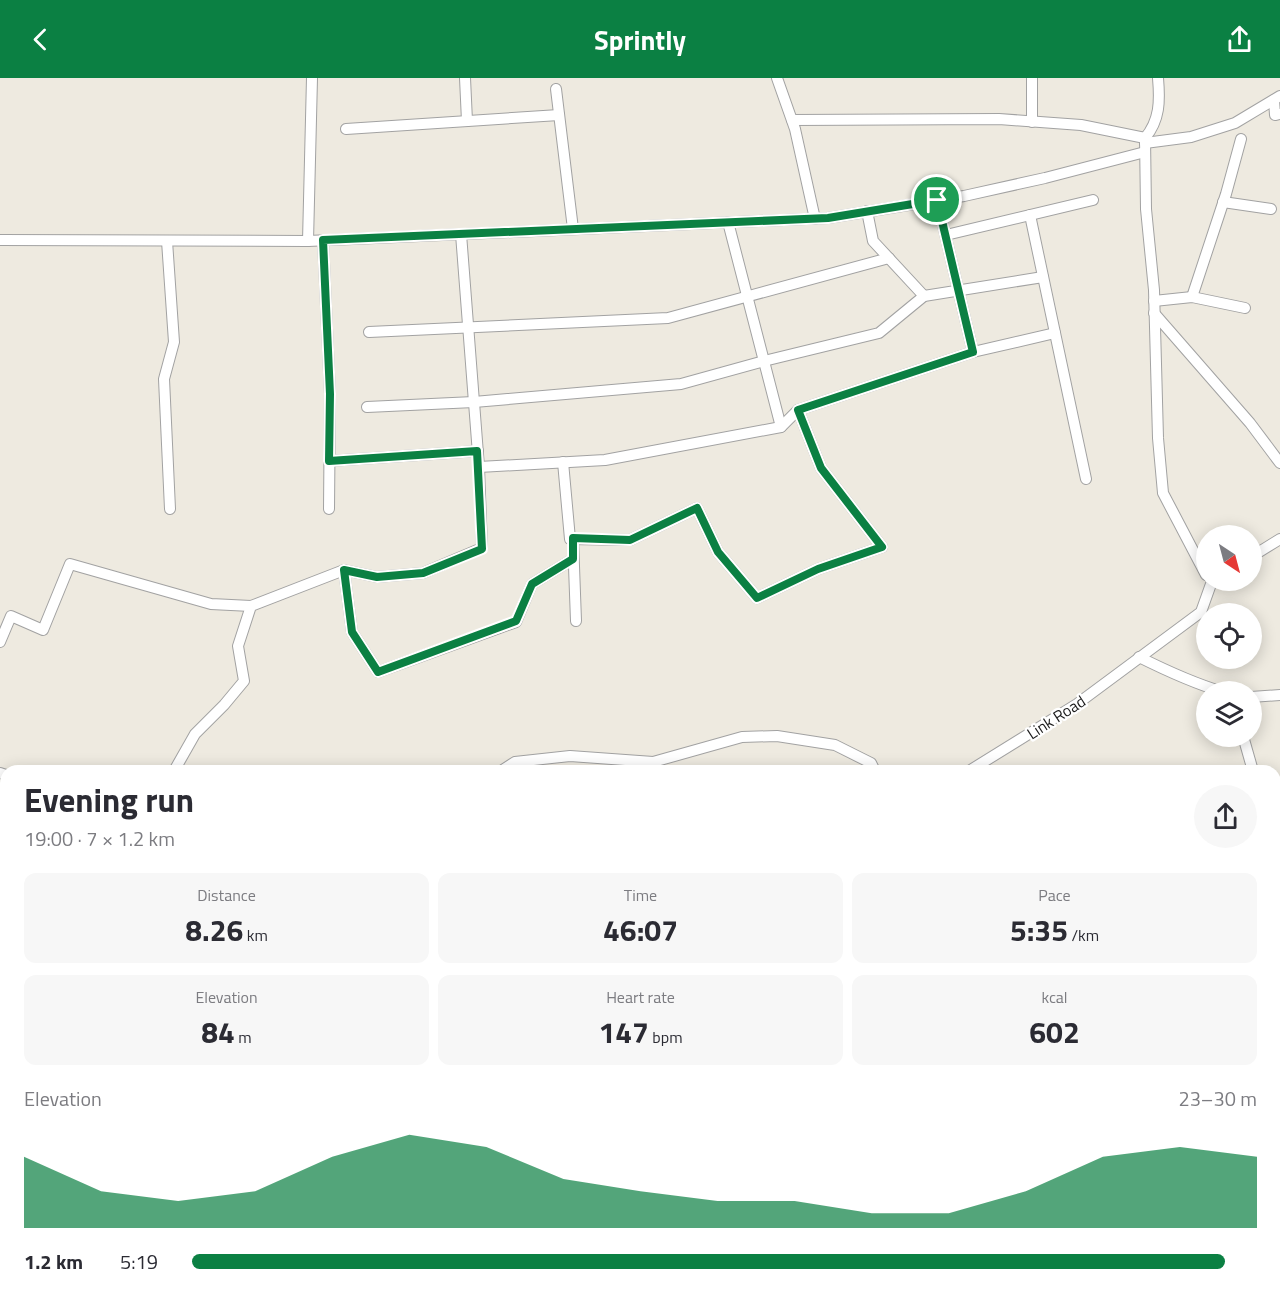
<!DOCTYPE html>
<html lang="en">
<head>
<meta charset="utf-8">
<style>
	body { margin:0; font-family:"Titillium Web",sans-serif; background:#f7f7f7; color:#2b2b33; height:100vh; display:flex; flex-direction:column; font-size:22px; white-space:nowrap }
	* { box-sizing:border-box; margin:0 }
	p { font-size:20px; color:#7c7c81 }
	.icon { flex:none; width:33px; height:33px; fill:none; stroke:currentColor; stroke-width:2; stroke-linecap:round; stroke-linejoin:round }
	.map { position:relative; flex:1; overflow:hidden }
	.drawer { position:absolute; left:0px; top:687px; width:1281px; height:532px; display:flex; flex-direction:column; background:#fff; border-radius:18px 18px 0 0; box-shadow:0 3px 15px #0003 }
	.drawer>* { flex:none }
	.needle { width:39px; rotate:144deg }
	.buttons { position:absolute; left:1196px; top:447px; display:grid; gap:12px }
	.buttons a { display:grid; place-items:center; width:66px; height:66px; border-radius:50%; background:#fff; box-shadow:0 3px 15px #0003; font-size:30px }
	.pin { position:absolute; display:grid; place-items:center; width:51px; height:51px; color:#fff; margin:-26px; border:3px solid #fff; border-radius:50%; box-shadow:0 2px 6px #0007 }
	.round { display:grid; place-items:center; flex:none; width:63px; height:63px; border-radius:32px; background:#f7f7f7 }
	.overview { display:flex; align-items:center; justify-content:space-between; height:102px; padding:0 24px }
	h1 { font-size:33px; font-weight:700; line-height:45px }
	.stats { display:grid; grid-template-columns:repeat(3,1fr); gap:9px; height:102px; padding:6px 24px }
	.stats div { display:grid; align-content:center; border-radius:12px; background:#f7f7f7; text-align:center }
	.stats b { font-size:30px; font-weight:700 }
	.stats small { font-size:16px; font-weight:400 }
	.stats p { font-size:16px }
	.chart { height:168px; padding:12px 24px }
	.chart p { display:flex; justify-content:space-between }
	.chart svg { width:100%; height:108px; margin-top:6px; fill:#0b8043; opacity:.7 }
	ul { padding:0 24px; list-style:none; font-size:20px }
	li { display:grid; grid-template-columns:96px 72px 1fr; align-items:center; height:45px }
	li i { height:15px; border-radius:8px; background:#0b8043 }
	header { display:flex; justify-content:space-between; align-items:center; height:78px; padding:0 24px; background:#0b8043; color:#fff; font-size:27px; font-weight:700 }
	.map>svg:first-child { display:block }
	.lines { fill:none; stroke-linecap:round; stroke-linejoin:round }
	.minor-casing { stroke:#a2a2a2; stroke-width:12 }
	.tertiary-casing { stroke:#a2a2a2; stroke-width:15 }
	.minor { stroke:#fff; stroke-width:10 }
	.tertiary { stroke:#fff; stroke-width:14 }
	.route-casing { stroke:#fff; stroke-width:12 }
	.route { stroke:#0b8043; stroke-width:8 }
	.labels { text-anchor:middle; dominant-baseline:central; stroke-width:4.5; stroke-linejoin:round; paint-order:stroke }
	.street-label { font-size:16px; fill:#1b1b1b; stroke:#fff }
</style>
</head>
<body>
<header><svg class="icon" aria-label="back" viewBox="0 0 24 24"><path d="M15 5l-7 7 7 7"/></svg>Sprintly<svg class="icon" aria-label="share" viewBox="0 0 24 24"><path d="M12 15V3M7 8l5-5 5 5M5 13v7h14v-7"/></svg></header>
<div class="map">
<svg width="1280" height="1219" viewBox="0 0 1280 1219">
	<rect width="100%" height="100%" fill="#eeeae0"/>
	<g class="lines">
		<g class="minor-casing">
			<g id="minor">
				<polyline points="465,0 467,43"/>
				<polyline points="777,0 795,51 815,141"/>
				<polyline points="1032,0 1032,44"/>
				<path d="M 1158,0 C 1160,23 1160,42 1145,60 L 1146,131 L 1154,212 L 1158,360 L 1163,415 L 1206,497"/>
				<polyline points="556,11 573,151"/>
				<polyline points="1274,22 1275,37 1280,36"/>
				<polyline points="792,42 999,41 1081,47 1145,60"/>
				<polyline points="346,51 559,37"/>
				<polyline points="1145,65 1191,59 1235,45 1280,18"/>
				<polyline points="1223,124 1271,131"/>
				<polyline points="867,133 873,163 924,218"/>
				<polyline points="1030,137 1086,401"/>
				<polyline points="728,144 781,349"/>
				<polyline points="461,156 479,389 605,382 781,349 798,332 973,274 937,122"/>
				<polyline points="946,157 1093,122"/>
				<polyline points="0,162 308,163 828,140 964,118 1045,100 1145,74"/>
				<polyline points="323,162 330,316 329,431"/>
				<polyline points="167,163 174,264 164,301 170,431"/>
				<polyline points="308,163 312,0"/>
				<polyline points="1192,219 1226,116 1241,61"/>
				<polyline points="1154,223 1192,219 1245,230"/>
				<polyline points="1154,235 1250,345 1280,385"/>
				<polyline points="369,254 668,240 889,180"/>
				<polyline points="973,274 1055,255"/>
				<polyline points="367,329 474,324 681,306 764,283 879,255 924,218 1043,199"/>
				<polyline points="329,383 478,373"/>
				<polyline points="563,384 570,461 630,462 697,430 718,474 757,520 818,491 882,469 821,390 798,332"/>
				<polyline points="573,461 576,543"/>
				<polyline points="1251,479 1280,461"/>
				<polyline points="344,492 352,554 378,594 516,544 532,506 573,481"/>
				<polyline points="0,564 11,538 43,552 70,486 211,526 251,528"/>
				<path d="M 1139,579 C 1167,593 1193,605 1223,614"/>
				<polyline points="1251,619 1280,617"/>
				<polyline points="1243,658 1253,693"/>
				<polyline points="174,693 195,656 224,627 244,603 238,568 251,528 344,492 377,499 423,495 482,470 479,389"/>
				<polyline points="501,693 515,684 570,678 653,684 742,659 777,658 835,667 871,685 875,693"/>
				<polyline points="969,693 1077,626 1201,534 1211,506 1216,502"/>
				<polyline points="0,695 6,697"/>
				<polyline points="1275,731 1280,730"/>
				<polyline points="1275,756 1280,771"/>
				<polyline points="1275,943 1280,944"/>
				<polyline points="0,1214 6,1210"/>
				<polyline points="98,1214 104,1219"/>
				<polyline points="243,1214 245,1219"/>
				<polyline points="583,1214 584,1219"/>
				<polyline points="369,1219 376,1214"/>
				<polyline points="471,1219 477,1214"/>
				<polyline points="701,1219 701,1214"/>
				<polyline points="837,1219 839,1214"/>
				<polyline points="905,1219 909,1214"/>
			</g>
		</g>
		<g class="tertiary-casing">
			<g id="tertiary">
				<polyline points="0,1046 6,1044"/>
				<polyline points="412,1214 414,1219"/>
			</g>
		</g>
		<use href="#minor" class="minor"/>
		<use href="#tertiary" class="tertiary"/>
	</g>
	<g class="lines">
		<g class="route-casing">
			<polygon id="route" points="937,122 973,274 798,332 821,390 882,469 818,491 757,520 718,474 697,430 630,462 573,460 573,481 532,506 516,543 378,594 352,554 344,492 377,499 423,495 482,471 477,373 329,383 330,316 323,162 828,140"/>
		</g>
		<use href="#route" class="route"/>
	</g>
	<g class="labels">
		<g class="street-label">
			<text transform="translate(1056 639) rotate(-33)">Link Road</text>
		</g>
	</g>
</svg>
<div class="buttons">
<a><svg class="needle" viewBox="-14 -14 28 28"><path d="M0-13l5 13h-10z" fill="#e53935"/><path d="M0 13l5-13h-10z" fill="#7c7c81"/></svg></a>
<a><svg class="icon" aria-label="locate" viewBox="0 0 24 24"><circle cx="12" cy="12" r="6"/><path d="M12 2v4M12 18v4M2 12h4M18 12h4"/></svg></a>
<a><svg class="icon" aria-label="layers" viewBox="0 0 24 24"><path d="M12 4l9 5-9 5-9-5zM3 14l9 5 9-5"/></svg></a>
</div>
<div class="pin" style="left:937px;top:122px;background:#1e9e55"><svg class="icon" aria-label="arrive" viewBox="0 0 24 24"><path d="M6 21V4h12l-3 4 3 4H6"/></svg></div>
<section class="drawer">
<div class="overview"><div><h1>Evening run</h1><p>19:00 · 7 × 1.2 km</p></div><a class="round"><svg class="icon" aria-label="share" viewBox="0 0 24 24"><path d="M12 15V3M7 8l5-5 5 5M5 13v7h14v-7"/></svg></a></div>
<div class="stats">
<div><p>Distance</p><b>8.26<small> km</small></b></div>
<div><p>Time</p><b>46:07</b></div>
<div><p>Pace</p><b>5:35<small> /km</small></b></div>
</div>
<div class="stats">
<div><p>Elevation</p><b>84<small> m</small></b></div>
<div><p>Heart rate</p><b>147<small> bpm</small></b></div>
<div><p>kcal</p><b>602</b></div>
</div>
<div class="chart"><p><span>Elevation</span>23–30 m</p>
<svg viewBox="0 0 160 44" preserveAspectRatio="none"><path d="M0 44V15L10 29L20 33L30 29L40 15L50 6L60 11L70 24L80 29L90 33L100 33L110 38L120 38L130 29L140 15L150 11L160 15V44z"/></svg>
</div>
<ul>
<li><b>1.2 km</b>5:19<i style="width:97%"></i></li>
</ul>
</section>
</div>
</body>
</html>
